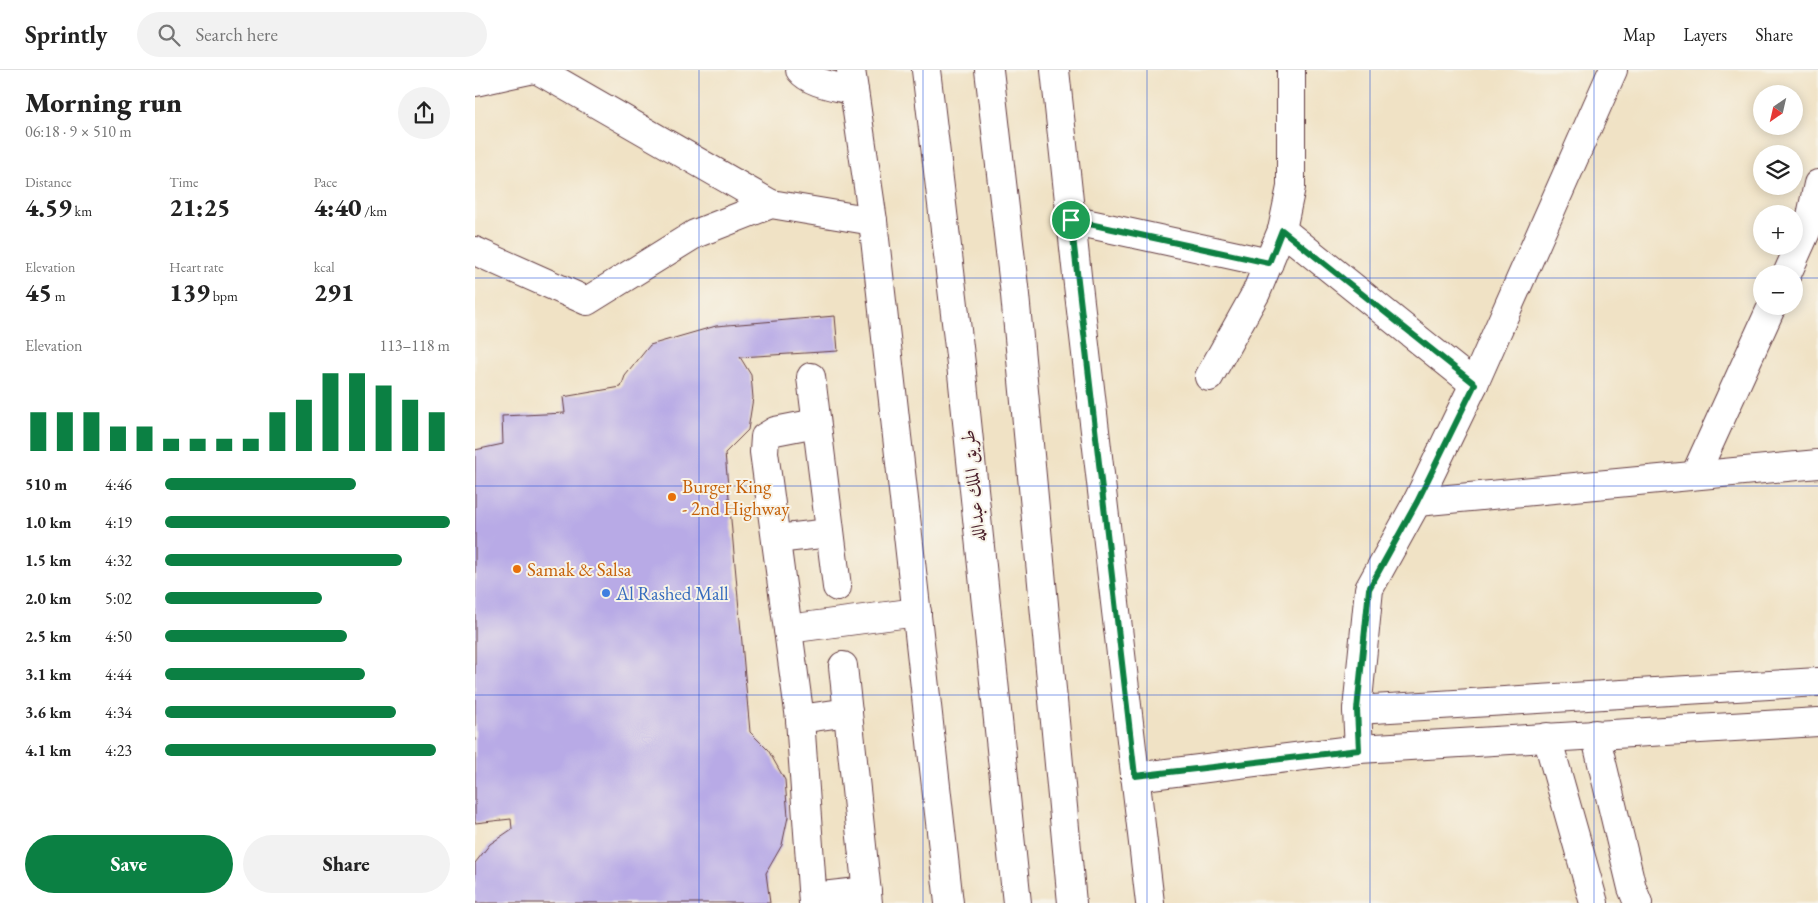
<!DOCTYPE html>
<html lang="en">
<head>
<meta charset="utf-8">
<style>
	body { margin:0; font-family:"EB Garamond",Amiri,serif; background:#f2f2f2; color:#222; height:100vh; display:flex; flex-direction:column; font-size:19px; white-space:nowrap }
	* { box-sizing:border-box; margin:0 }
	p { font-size:16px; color:#767676 }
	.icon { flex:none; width:28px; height:28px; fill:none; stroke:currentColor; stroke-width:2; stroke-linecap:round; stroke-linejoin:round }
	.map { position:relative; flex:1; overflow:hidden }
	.sheet { display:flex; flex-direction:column; background:#fff; width:475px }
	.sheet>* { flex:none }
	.needle { width:32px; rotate:214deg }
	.controls { position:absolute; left:1278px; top:15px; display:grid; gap:10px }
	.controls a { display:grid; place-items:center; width:50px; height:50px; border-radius:50%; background:#fff; box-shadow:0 2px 12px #0003; font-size:25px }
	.pin { position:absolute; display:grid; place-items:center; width:42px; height:42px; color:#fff; margin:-21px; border:2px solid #fff; border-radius:50%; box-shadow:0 1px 5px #0007 }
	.round { display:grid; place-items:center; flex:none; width:52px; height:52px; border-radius:26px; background:#f2f2f2 }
	.summary { display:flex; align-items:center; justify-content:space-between; height:85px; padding:0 25px }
	h1 { font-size:28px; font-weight:800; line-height:38px }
	.figures { display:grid; grid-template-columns:repeat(3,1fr); gap:8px; height:85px; padding:5px 25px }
	.figures div { display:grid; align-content:center }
	.figures b { font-size:25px; font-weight:800 }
	.figures small { font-size:14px; font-weight:400 }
	.figures p { font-size:14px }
	.chart { height:140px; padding:10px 25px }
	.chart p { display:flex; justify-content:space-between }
	.chart svg { width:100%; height:90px; margin-top:5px; stroke:#0b8043; stroke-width:6 }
	.button { display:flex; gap:10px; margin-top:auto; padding:10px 25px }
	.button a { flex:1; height:58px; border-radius:30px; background:#0b8043; color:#fff; font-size:20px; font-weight:800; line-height:58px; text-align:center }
	.button a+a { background:#f2f2f2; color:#222 }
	ul { padding:0 25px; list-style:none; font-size:16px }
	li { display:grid; grid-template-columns:80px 60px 1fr; align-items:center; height:38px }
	li i { height:12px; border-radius:6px; background:#0b8043 }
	header { display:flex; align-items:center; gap:30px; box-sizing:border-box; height:70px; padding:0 25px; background:#fff; border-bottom:1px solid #e0e0e0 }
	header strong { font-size:24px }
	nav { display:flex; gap:28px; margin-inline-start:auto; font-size:18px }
	.search { width:350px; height:45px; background:#f2f2f2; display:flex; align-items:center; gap:12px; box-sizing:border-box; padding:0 18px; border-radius:28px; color:#767676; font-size:19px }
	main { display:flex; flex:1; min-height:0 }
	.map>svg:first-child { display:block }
	.building { fill:#b8aae6 }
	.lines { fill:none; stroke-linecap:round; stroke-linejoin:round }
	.minor-casing { stroke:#633c42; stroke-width:30 }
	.major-casing { stroke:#633c42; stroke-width:30 }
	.highway-casing { stroke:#633c42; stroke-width:30 }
	.minor { stroke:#fff; stroke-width:28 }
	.major { stroke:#fff; stroke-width:28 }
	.highway { stroke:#fff; stroke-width:28 }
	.route-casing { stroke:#fff; stroke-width:10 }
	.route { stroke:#0b8043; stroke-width:6 }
	.grid { fill:none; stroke:#1d4ed8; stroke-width:1; stroke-opacity:0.55 }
	.food-dot { fill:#e8710a; stroke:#f7f3e8; stroke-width:2 }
	.shop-dot { fill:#3f7fe0; stroke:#f7f3e8; stroke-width:2 }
	.labels { text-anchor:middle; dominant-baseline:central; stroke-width:4; stroke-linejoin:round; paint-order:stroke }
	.food-label { font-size:19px; fill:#c56008; stroke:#f7f3e8; text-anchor:start }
	.street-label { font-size:19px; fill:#4a1f2b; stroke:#f7f3e8 }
	.shop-label { font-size:19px; fill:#366cbe; stroke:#f7f3e8; text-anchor:start }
</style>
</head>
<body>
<header>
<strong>Sprintly</strong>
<div class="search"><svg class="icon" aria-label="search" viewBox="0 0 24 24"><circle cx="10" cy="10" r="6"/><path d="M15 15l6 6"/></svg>Search here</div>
<nav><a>Map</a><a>Layers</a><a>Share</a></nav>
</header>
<main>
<section class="sheet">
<div class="summary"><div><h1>Morning run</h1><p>06:18 · 9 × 510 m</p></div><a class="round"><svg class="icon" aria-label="share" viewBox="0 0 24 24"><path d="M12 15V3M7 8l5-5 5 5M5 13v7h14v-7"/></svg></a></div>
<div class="figures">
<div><p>Distance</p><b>4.59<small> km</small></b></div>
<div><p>Time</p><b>21:25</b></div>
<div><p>Pace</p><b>4:40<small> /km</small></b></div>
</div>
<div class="figures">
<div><p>Elevation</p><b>45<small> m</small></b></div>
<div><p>Heart rate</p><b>139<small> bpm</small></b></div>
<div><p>kcal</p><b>291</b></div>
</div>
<div class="chart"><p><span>Elevation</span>113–118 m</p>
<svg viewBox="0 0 160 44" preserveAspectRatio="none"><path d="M5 44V25M15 44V25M25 44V25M35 44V32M45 44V32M55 44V38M65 44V38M75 44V38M85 44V38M95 44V25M105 44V19M115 44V6M125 44V6M135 44V12M145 44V19M155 44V25"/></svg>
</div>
<ul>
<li><b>510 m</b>4:46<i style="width:67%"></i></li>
<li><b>1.0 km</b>4:19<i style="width:100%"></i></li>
<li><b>1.5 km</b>4:32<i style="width:83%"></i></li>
<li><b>2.0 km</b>5:02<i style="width:55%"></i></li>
<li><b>2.5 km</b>4:50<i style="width:64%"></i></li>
<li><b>3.1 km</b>4:44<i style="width:70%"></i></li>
<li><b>3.6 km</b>4:34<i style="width:81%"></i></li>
<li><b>4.1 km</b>4:23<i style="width:95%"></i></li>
</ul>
<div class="button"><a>Save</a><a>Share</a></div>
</section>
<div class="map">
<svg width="1343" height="833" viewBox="0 0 1343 833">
	<rect width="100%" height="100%" fill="#f7f3e8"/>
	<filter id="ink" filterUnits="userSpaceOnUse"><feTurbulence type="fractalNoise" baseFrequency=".02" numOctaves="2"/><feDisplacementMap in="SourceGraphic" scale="10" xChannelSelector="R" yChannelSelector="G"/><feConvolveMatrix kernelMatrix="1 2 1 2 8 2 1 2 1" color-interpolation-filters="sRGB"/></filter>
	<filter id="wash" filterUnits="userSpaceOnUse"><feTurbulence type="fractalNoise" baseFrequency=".0096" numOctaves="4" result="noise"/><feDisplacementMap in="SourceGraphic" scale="20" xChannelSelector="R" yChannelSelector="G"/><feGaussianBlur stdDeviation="1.12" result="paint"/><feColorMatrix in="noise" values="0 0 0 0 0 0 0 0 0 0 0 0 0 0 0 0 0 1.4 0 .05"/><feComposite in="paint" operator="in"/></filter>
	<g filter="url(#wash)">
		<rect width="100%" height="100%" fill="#f0e2c5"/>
		<g id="blocks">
			<polygon class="building" points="360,246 363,281 265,287 276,305 278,328 273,360 250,383 275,662 293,680 310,710 313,747 307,775 291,803 295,833 0,833 0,793 15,774 37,759 36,749 0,753 0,380 28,374 27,346 90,343 88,327 146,317 150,306 175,275 241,256"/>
		</g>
	</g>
	<g filter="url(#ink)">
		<use href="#blocks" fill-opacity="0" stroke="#633c42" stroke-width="1"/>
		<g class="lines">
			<g class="minor-casing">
				<g id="minor">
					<polyline points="63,0 296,134"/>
					<path d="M 325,0 C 336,14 362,16 379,21"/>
					<polyline points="0,12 54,0"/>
					<polyline points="596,150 794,193"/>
					<polyline points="807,160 816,117 816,0"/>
					<polyline points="0,181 112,231 220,164 296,134 398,151"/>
					<polyline points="1312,204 1334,155 1343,114"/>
					<polyline points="336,307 362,517"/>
					<polyline points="734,307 781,223 807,160 999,314"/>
					<polyline points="1220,405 1297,236"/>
					<polyline points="942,432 1343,394"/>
					<polyline points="301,469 355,463"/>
					<polyline points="313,559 442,542"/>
					<polyline points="368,596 393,833"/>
					<polyline points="882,640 1343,612"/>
					<polyline points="325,649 373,642"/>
					<polyline points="1120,664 1157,818 1163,833"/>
					<polyline points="1072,667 1119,833"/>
					<polyline points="884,679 882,640 894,519 942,432 999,314 1138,0"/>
					<polyline points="660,707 884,679 1343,652"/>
					<polyline points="338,827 392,821"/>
					<polyline points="338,833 325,649 289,382 290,367 300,361 341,353"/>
				</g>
			</g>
			<g class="major-casing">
				<g id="major">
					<polyline points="376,0 398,151 474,833"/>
					<polyline points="580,0 603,215 675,833"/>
				</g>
			</g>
			<g class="highway-casing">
				<g id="highway">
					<polyline points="451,0 486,294 542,833"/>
					<polyline points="514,0 540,225 597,833"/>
				</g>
			</g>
			<use href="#minor" class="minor"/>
			<use href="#major" class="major"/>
			<use href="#highway" class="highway"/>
		</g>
	</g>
	<g class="lines" filter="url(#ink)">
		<g class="route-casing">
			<polygon id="route" points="596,150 794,193 807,160 1000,314 942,432 894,519 882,640 884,680 660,706"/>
		</g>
		<use href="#route" class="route"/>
	</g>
	<path class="grid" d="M 224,0 L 224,833M 448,0 L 448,833M 672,0 L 672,833M 895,0 L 895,833M 1119,0 L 1119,833M 0,208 L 1286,208M 1319,208 L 1343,208M 0,416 L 1343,416M 0,625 L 1343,625"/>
	<g class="food-dot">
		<circle cx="197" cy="427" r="5"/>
		<circle cx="42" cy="499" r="5"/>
	</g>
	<circle class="shop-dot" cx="131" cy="523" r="5"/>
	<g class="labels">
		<g class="food-label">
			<text x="207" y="416">Burger King<tspan x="207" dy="22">- 2nd Highway</tspan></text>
			<text x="52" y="499">Samak &amp; Salsa</text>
		</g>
		<g class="street-label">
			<text transform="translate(498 416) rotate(-96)">طريق الملك عبدالله</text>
		</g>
		<g class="shop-label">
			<text x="141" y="523">Al Rashed Mall</text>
		</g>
	</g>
</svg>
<div class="controls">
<a><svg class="needle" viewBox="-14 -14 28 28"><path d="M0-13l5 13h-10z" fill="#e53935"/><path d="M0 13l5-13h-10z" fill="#767676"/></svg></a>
<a><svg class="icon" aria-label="layers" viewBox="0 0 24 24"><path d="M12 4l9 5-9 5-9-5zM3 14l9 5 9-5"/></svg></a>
<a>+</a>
<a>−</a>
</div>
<div class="pin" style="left:596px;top:150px;background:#1e9e55"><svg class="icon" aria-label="arrive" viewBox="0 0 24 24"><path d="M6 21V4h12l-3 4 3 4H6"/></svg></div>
</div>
</main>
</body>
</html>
